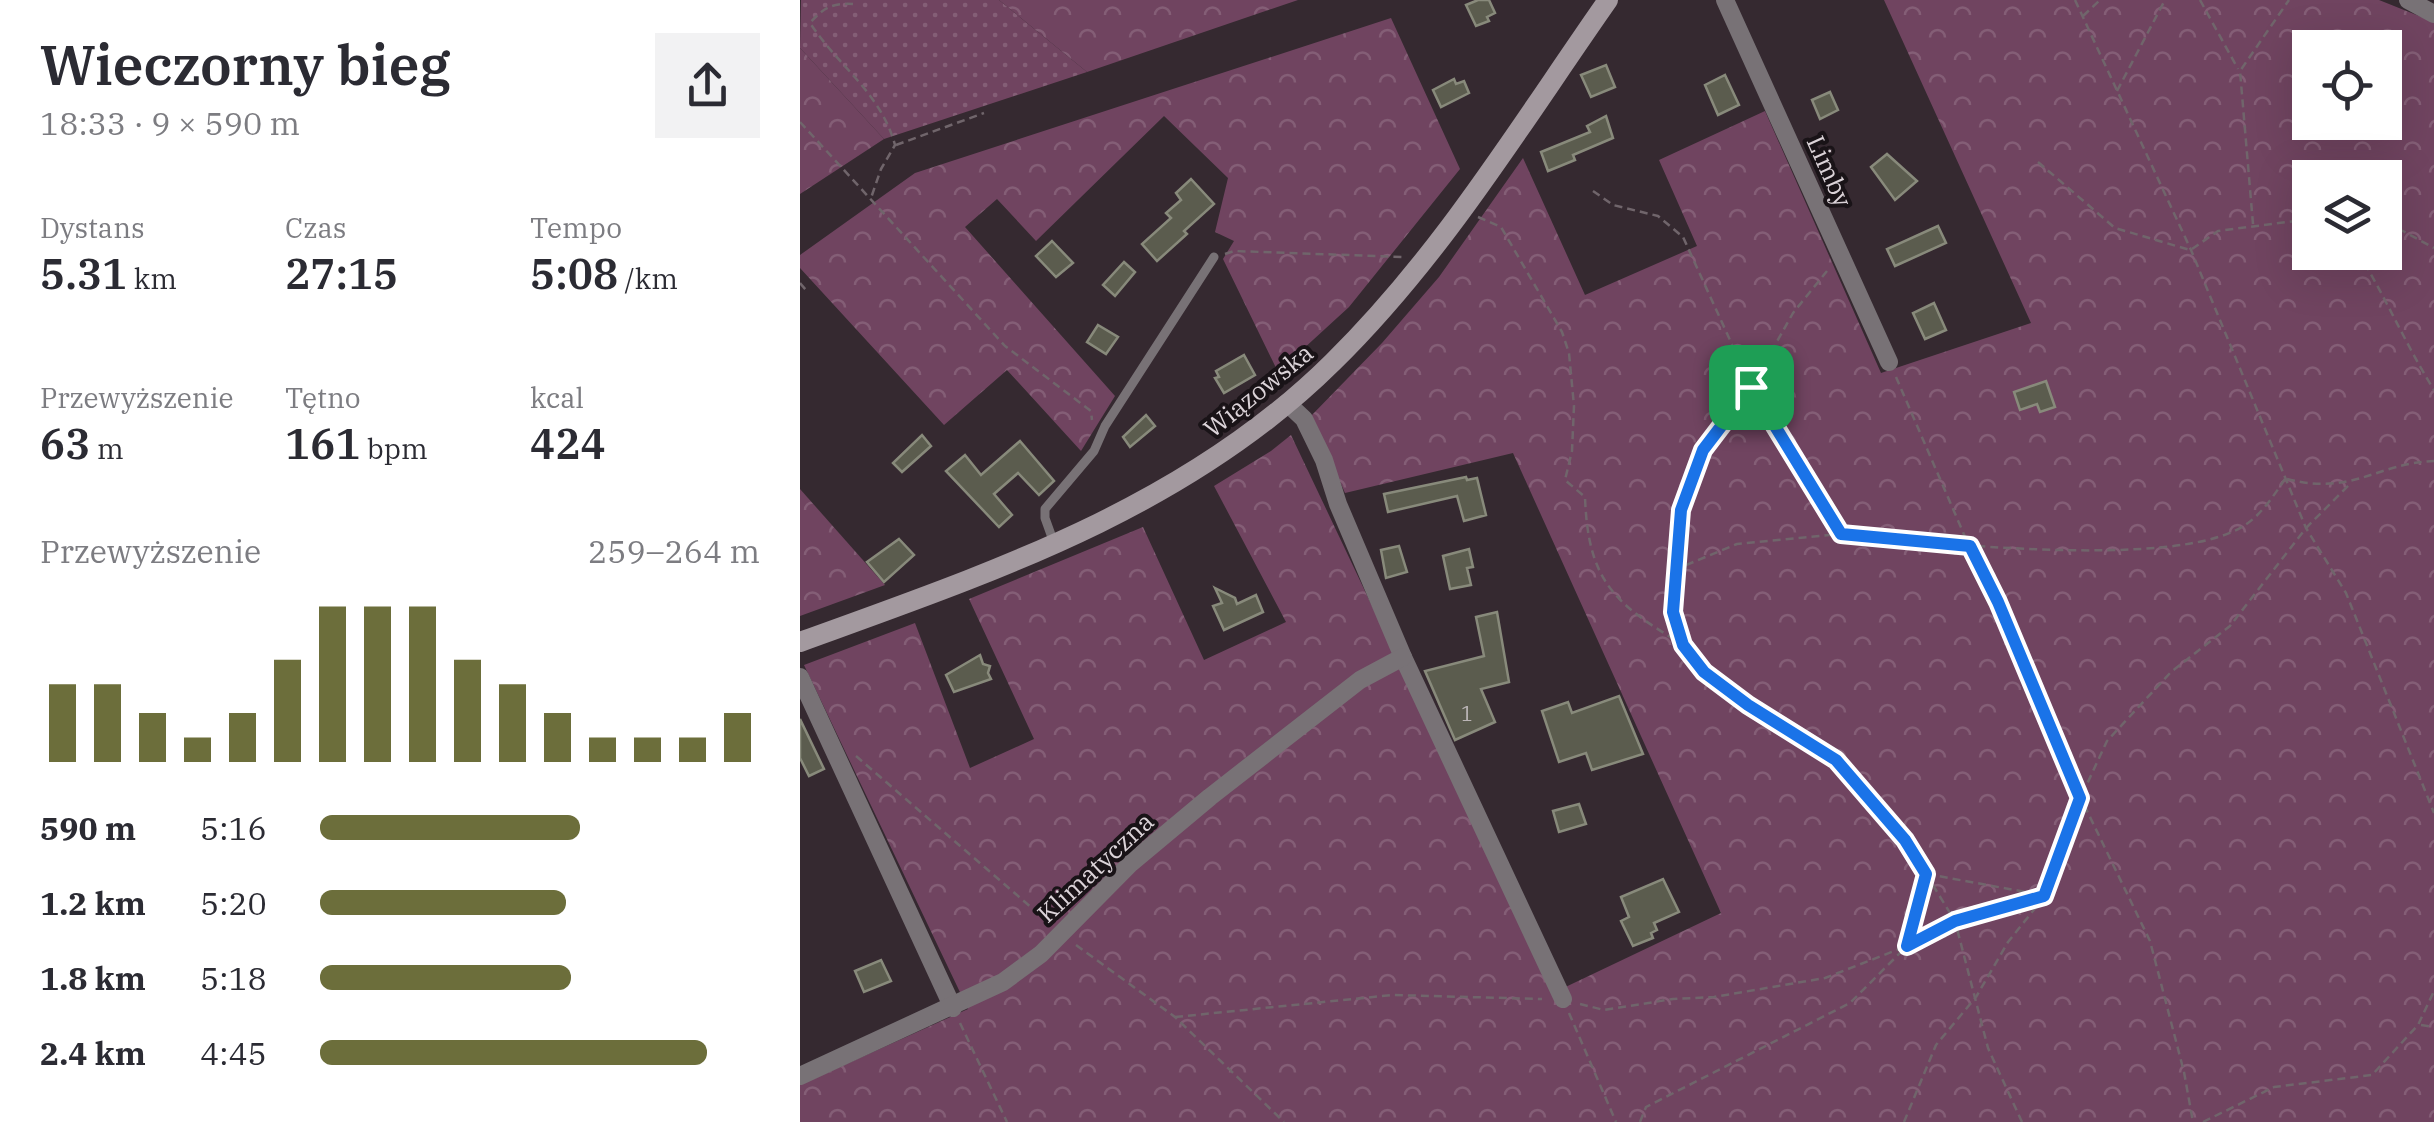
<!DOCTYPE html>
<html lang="pl">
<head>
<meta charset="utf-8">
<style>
	body { margin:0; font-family:"IBM Plex Serif",serif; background:#f2f2f3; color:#2b2b33; height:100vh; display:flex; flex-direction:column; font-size:38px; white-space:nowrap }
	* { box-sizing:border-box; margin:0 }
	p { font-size:32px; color:#7c7c81 }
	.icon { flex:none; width:55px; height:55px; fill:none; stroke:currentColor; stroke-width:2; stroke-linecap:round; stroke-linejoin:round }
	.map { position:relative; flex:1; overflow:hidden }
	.side { display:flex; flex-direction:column; background:#fff; width:800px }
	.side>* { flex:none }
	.fabs { position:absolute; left:1492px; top:30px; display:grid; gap:20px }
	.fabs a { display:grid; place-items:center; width:110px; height:110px; border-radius:0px; background:#fff; box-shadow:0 10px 40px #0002; font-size:50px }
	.pin { position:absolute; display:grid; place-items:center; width:85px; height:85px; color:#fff; margin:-42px; border-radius:20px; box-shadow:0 5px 15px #0006 }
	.round { display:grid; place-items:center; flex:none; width:105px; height:105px; border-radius:0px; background:#f2f2f3 }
	.summary { display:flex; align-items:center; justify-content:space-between; height:170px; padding:0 40px }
	h1 { font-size:55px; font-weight:600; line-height:75px }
	.metrics { display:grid; grid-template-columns:repeat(3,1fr); gap:15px; height:170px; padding:10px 40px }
	.metrics div { display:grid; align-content:center }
	.metrics b { font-size:42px; font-weight:600 }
	.metrics small { font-size:28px; font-weight:400 }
	.metrics p { font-size:28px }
	.chart { height:280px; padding:20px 40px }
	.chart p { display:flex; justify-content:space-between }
	.chart svg { width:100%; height:180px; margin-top:10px; stroke:#6c6e3b; stroke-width:6 }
	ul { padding:0 40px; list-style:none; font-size:32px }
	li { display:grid; grid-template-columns:160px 120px 1fr; align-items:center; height:75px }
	li i { height:25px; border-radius:12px; background:#6c6e3b }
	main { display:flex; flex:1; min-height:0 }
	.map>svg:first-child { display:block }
	.grass { fill:url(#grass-dots) }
	.forest { fill:url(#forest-crowns); fill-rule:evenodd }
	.building { fill:#5b5c4e; stroke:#888a7b; stroke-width:2.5 }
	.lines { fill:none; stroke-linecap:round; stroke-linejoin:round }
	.path { stroke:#70656b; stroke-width:2.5; stroke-dasharray:8 5; stroke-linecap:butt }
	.service { stroke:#787276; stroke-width:9 }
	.minor { stroke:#787276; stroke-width:18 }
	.secondary { stroke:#a3999f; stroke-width:20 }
	.route-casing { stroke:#fff; stroke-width:20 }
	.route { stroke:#1a73e8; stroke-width:12 }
	.labels { text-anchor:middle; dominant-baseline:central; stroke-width:8; stroke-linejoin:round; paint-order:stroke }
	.number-label { font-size:20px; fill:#bbb5b6 }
	.street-label { font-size:25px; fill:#dbd3d8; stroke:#191317 }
</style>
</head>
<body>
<main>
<section class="side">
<div class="summary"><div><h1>Wieczorny bieg</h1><p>18:33 · 9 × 590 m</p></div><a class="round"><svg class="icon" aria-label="share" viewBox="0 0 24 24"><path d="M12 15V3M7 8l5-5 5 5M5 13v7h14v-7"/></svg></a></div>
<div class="metrics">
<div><p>Dystans</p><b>5.31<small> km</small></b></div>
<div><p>Czas</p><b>27:15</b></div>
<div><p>Tempo</p><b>5:08<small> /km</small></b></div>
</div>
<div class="metrics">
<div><p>Przewyższenie</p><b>63<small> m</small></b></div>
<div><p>Tętno</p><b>161<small> bpm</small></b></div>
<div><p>kcal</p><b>424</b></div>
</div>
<div class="chart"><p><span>Przewyższenie</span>259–264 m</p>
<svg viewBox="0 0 160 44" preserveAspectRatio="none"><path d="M5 44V25M15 44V25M25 44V32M35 44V38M45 44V32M55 44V19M65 44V6M75 44V6M85 44V6M95 44V19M105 44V25M115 44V32M125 44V38M135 44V38M145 44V38M155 44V32"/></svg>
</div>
<ul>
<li><b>590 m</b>5:16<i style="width:59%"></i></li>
<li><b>1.2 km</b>5:20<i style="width:56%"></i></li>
<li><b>1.8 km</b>5:18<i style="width:57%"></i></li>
<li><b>2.4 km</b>4:45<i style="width:88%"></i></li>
</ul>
</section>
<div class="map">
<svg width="1634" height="1122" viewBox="0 0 1634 1122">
	<defs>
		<pattern id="grass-dots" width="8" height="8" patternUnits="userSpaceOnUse" patternTransform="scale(2.5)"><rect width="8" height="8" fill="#704460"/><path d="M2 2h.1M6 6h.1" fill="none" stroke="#845e76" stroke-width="1.8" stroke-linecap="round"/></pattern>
		<pattern id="forest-crowns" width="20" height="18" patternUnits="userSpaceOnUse" patternTransform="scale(2.5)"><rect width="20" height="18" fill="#704460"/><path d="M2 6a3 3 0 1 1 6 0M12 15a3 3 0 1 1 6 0" fill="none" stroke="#845e76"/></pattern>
	</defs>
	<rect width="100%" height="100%" fill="#352930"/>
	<polygon class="grass" points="1,0 199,0 287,72 84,139 0,48"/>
	<g class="forest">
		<polygon points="199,0 498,0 287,72"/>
		<path d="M 1084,0 L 1579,0 L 1634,22 L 1634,1122 L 0,1122 L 0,1085 L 168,1009 L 4,665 L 115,623 L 170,768 L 234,739 L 169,599 L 343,527 L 404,660 L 486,622 L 414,486 L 471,451 L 491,435 L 755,992 L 921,913 L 713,453 L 545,493 L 511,416 L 582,343 L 639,277 L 723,158 L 785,295 L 897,246 L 859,160 L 965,111 L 1081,373 L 1231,323 ZM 1510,48 L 1585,48 L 1585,122 L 1510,122 ZM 1510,178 L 1585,178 L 1585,252 L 1510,252 Z"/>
		<polygon points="591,18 660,169 549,307 478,372 423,259 434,241 415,232 428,178 364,116 236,241 197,199 165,227 315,396 281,451 207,370 144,425 0,268 0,255 115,173"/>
		<polygon points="0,48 84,139 0,194"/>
		<polygon points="0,489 85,585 0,616"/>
	</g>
	<g class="building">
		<polygon points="678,0 689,0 695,13 687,17 689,21 676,26 666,5"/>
		<polygon points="806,65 815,87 791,97 781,75"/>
		<polygon points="925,75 939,105 918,115 905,85"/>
		<polygon points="654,79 656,84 664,81 669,93 641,107 633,90"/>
		<polygon points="1030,92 1038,110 1020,119 1012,100"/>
		<polygon points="806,116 813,138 773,155 775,160 748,171 741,152 790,132 787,126"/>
		<polygon points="1087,154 1117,181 1095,200 1071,167"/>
		<polygon points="391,179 414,204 384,231 387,234 357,261 342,244 371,218 366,213 381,200 376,193"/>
		<polygon points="1138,226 1146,243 1095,266 1087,249"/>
		<polygon points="252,241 273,263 256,277 236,256"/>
		<polygon points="324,262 335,272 315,296 303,285"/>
		<polygon points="1134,303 1146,330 1125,339 1113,313"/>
		<polygon points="298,325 318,337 306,354 287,342"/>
		<polygon points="444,355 455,375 424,393 415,378 419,377 416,371"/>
		<polygon points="1246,381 1255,407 1240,412 1237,404 1220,410 1214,392"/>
		<polygon points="346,415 355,426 330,447 323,437"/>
		<polygon points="122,435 131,446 102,472 93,463"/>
		<polygon points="220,441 254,481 239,495 218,473 194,494 212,515 199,527 146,471 165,455 181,475"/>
		<polygon points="666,477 667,480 677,478 686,515 664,521 657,496 588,512 584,494"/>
		<polygon points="99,539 114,555 84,582 67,562"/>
		<polygon points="599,546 607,572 586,578 581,550"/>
		<polygon points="669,549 673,567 667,568 671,585 650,589 643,556"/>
		<polygon points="415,588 435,598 437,604 456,595 463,612 424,630 413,606 422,603"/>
		<polygon points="697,612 709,682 681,689 695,722 655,740 625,671 684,656 676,617"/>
		<polygon points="180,655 183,664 190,666 188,673 191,679 154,692 146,675"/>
		<polygon points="819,696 843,754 792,770 786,753 759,762 742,711 768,702 772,713"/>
		<polygon points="0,719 24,769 9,776 0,758"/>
		<polygon points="779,804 786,824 759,832 753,811"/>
		<polygon points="863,879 879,912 854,923 857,930 851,933 853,938 833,946 821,921 829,917 821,897"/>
		<polygon points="81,960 91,981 64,992 55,971"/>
	</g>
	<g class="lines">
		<g class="path">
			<polyline points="1275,0 1391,250 1506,528 1546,593 1634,813"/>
			<polyline points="1400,0 1438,69"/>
			<path d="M 53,4 C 33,3 24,7 10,23 C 38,66 81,93 95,145 L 81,169 L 71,198"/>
			<polyline points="1283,16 1300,0"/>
			<polyline points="1317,91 1365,0"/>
			<polyline points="0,122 205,346 291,411 292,420"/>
			<polyline points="96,145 184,113"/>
			<polyline points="1238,162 1315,228 1390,250"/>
			<polyline points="793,191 813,205 858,216 883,237 951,386"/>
			<path d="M 678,217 L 701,227 L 762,332 L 769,353 L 774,406 L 772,451 L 765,480 L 785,497 C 788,580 813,603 882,644"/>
			<polyline points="1453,224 1440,71 1489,0"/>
			<polyline points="1585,229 1603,231 1634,248"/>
			<polyline points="1392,249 1418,231 1510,219"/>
			<path d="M 1558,252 C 1586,298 1606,345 1634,390"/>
			<polyline points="425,254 434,251 602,257"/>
			<polyline points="0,283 6,290"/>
			<polyline points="1096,377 1169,546 1198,602 1259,753 1350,941 1384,1072 1393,1122"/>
			<polyline points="952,386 993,313 1027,271"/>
			<path d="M 1487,479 C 1553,496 1577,463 1634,461"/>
			<polyline points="874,570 937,544 1039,534"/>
			<polyline points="56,756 247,921"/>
			<polyline points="1127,874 1242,895"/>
			<polyline points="276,945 375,1017 484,1122"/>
			<polyline points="780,1004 804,1010 873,999 914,997 1025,978 1107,946 1155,921 1245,896"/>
			<polyline points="769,1013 816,1122"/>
			<polyline points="375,1017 593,995 742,999"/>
			<polyline points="160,1023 207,1122"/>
			<polyline points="1621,1025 1634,1027"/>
			<polyline points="840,1122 846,1107 1050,1003 1107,946 1126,875"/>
			<polyline points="1104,1122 1136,1045 1176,997 1208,942 1245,896 1281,797 1307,741 1371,672 1430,626 1506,528 1551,483"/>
			<path d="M 1222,1122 L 1188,1048 L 1155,921 L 1105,840 L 1036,760 L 947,705 L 903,672 L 883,645 L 873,612 L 881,510 L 903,449 L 951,387 L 1041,534 C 1127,542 1377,571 1445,525 C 1462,514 1474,495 1485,479"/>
			<polyline points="1403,1122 1474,1087 1572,1075 1618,1025 1634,991"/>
		</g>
		<polyline class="service" points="254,543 245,518 245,509 294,451 305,426 414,257"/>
		<g class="minor">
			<polyline points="925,0 1089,362"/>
			<polyline points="1608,0 1634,14"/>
			<polyline points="487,403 504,419 524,460 538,504 603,657 763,999"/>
			<polyline points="0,677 153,1008"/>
			<polyline points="0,1076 203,982 241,954 331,863 410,797 560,680 603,657"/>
		</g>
		<path class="secondary" d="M 0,642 C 190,573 386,508 533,362 C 642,255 721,124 808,0"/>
	</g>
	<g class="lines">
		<g class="route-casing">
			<polygon id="route" points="951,387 1041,534 1170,546 1198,602 1280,798 1244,896 1155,921 1107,946 1126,874 1105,840 1036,760 948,705 904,672 883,645 873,612 881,510 903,450"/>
		</g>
		<use href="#route" class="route"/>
	</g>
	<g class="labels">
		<g class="number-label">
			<text x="667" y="713">1</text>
		</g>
		<g class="street-label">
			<text transform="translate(1030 171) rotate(66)">Limby</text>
			<text transform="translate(458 390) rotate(-39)">Wiązowska</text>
			<text transform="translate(295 867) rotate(-43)">Klimatyczna</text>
		</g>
	</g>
</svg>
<div class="fabs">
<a><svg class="icon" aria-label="locate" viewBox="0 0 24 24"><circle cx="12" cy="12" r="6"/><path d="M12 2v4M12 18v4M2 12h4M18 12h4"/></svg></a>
<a><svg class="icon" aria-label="layers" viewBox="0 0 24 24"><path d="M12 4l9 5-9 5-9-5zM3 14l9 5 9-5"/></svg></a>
</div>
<div class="pin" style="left:951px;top:387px;background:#1e9e55"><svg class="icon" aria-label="arrive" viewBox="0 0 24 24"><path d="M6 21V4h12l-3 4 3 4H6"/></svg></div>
</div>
</main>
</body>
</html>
